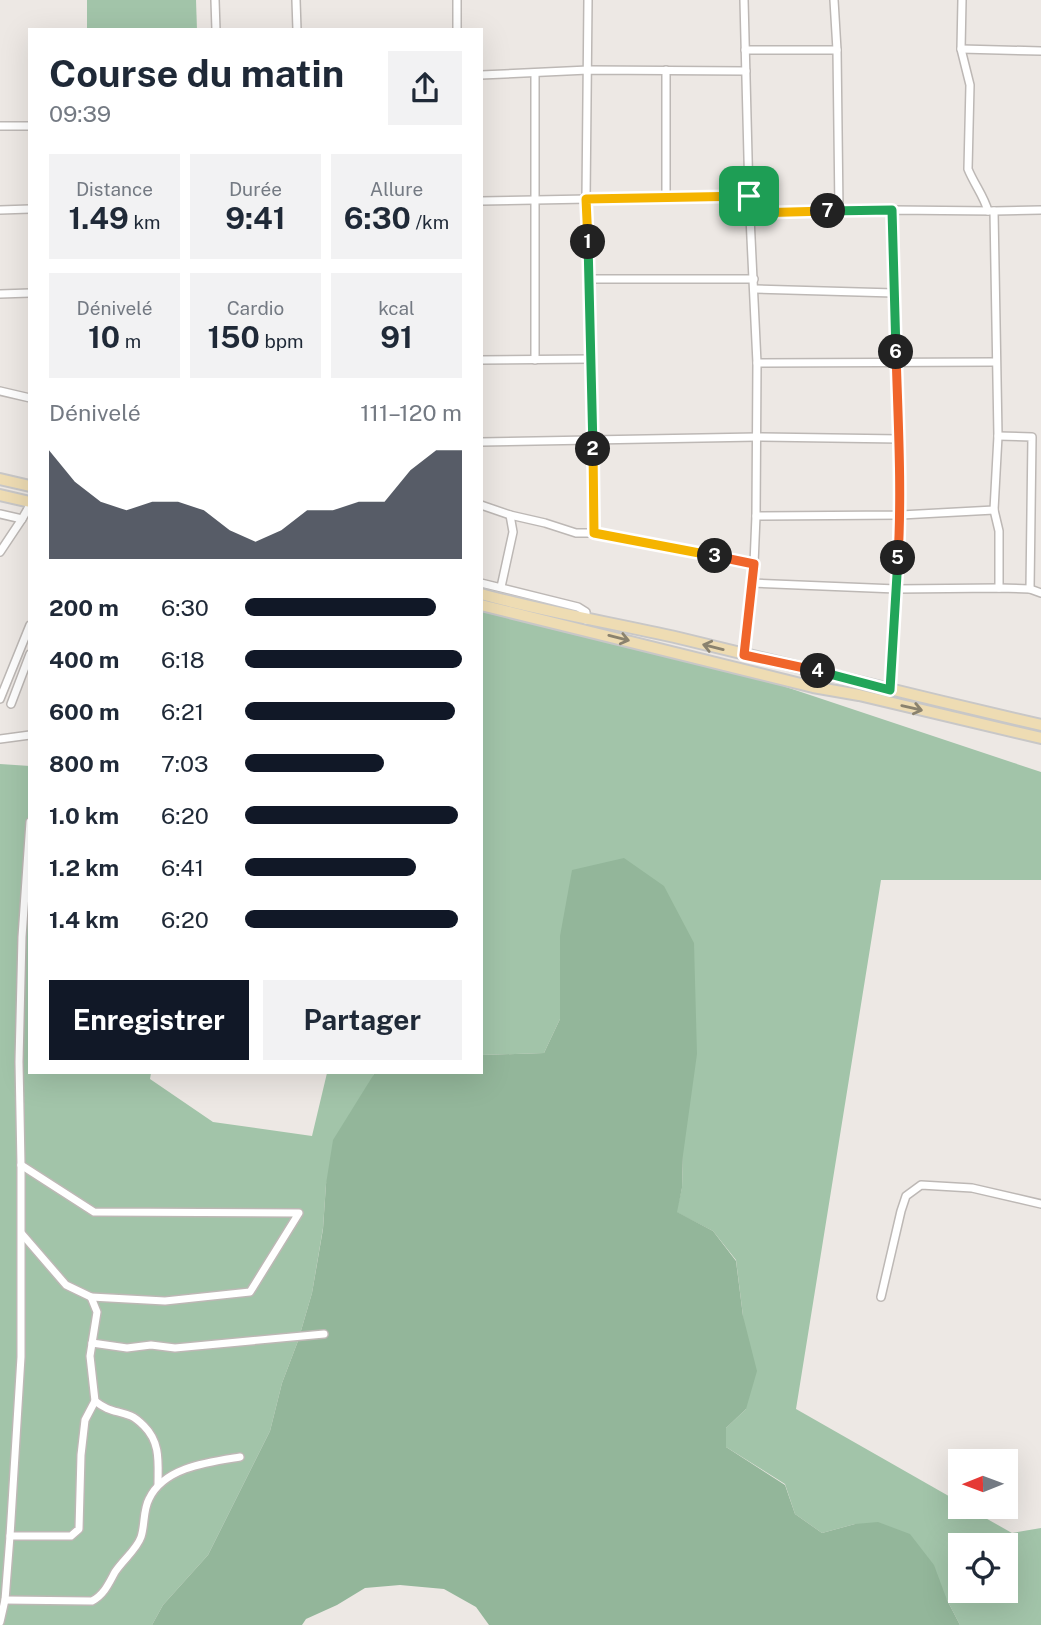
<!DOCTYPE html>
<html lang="fr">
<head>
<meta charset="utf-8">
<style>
	body { margin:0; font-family:"Public Sans",sans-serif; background:#f2f2f3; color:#1f2937; height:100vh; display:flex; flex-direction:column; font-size:26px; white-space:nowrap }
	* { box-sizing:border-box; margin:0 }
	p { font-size:23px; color:#747a83 }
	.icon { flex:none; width:38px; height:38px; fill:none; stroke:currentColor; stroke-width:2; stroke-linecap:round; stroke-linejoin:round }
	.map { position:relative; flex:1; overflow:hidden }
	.panel { position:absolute; left:28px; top:28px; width:455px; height:1046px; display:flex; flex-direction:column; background:#fff; border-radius:0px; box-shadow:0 7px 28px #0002 }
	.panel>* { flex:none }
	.needle { width:46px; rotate:269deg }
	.controls { position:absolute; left:948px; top:1449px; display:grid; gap:14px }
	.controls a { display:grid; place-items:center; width:70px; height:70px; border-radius:0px; background:#fff; box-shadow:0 7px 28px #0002; font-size:35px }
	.pin { position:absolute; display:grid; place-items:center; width:60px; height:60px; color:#fff; margin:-30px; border-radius:14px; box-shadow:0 4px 10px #0006 }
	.km { position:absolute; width:35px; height:35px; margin:-18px; border-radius:50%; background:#222; color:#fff; font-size:19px; line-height:35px; text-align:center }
	.round { display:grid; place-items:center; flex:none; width:74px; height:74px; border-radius:0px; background:#f2f2f3 }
	.headline { display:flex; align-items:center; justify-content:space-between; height:119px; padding:0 21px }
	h1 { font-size:38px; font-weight:700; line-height:52px }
	.stats { display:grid; grid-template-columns:repeat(3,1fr); gap:10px; height:119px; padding:7px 21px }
	.stats div { display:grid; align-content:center; border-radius:0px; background:#f2f2f3; text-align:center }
	.stats b { font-size:30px; font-weight:700 }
	.stats small { font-size:19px; font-weight:400 }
	.stats p { font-size:19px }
	.chart { height:196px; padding:14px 21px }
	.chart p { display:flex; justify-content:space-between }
	.chart svg { width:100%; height:126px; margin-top:7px; fill:#111827; opacity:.7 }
	.action { display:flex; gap:14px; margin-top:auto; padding:14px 21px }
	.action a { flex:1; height:80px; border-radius:0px; background:#111827; color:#fff; font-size:28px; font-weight:700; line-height:80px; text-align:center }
	.action a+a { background:#f2f2f3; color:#1f2937 }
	ul { padding:0 21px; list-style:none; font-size:23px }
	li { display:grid; grid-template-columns:112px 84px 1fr; align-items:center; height:52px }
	li i { height:18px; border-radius:9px; background:#111827 }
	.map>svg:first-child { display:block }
	.green { fill:#a2c4a9; fill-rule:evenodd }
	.forest { fill:#93b69a }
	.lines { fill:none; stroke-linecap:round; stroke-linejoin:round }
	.street-casing { stroke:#bdb8b5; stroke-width:10 }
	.primary-casing { stroke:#c8c7c7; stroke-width:14 }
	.street { stroke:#fff; stroke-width:7 }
	.primary { stroke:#eedcb3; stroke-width:10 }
	.oneway { stroke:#8a826e }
	.split-1-casing { stroke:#fff; stroke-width:14 }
	.split-2-casing { stroke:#fff; stroke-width:14 }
	.split-3-casing { stroke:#fff; stroke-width:14 }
	.split-4-casing { stroke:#fff; stroke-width:14 }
	.split-5-casing { stroke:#fff; stroke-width:14 }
	.split-6-casing { stroke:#fff; stroke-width:14 }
	.split-7-casing { stroke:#fff; stroke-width:14 }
	.split-8-casing { stroke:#fff; stroke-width:14 }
	.split-1 { stroke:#f5b400; stroke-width:9 }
	.split-2 { stroke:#22a559; stroke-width:9 }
	.split-3 { stroke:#f5b400; stroke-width:9 }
	.split-4 { stroke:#f0652b; stroke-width:9 }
	.split-5 { stroke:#22a559; stroke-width:9 }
	.split-6 { stroke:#f0652b; stroke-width:9 }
	.split-7 { stroke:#22a559; stroke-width:9 }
	.split-8 { stroke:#f5b400; stroke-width:9 }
</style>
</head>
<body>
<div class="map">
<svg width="1041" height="1625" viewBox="0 0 1041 1625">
	<rect width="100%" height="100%" fill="#ede8e4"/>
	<g class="green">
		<polygon points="87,0 196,0 197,30 87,30"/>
		<path d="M 481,605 L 708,661 L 1041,772 L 1041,880 L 881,880 L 796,1409 L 961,1503 L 961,1507 L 966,1507 L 1012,1533 L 1041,1528 L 1041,1625 L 960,1625 L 947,1600 L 855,1524 L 822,1533 L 795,1514 L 785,1484 L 726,1447 L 726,1428 L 746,1409 L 743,1316 L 736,1260 L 713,1231 L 676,1212 L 682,1188 L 683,1155 L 560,936 L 560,1019 L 544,1053 L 481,1055 ZM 961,1545 L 1006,1545 L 1006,1591 L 961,1591 Z"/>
		<polygon points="0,764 30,766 30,1073 151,1073 150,1079 213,1122 312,1136 327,1073 377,1073 374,1074 326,1184 323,1228 312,1293 298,1341 282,1383 270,1431 208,1555 163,1605 152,1625 0,1625"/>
	</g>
	<polygon class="forest" points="624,858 664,886 694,943 697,1054 683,1155 682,1188 677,1212 713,1231 736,1261 743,1316 757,1371 746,1409 726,1428 726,1447 785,1485 795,1514 822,1533 855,1524 878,1522 910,1534 934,1565 947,1600 960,1625 489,1625 476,1607 444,1589 400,1585 365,1588 337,1605 306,1619 302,1625 152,1625 163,1605 208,1555 270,1431 282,1383 298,1341 312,1293 323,1229 326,1184 333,1140 374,1074 481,1073 481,1055 544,1053 560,1019 560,936 572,870"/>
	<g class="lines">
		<g class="street-casing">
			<g id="street">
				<polyline points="215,0 216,30"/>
				<polyline points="296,0 297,30"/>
				<polyline points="588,0 586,199 590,279 595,533"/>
				<polyline points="834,0 837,50 839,211"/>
				<path d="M 962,0 L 961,49 L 970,85 L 968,169 C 974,184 984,196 988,211"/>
				<polyline points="457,30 457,0"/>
				<polyline points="961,49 1041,51"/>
				<polyline points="745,50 837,50"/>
				<polyline points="666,70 666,197"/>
				<polyline points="481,75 588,70 746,71"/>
				<polyline points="0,126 30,126"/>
				<polyline points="481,201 749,196"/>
				<polyline points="0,210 30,209"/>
				<polyline points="994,211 998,436 994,510 999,531 999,588"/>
				<polyline points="750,213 892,210 994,211 1041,210"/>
				<polyline points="590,279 754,279"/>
				<polyline points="755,289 894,293"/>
				<polyline points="0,294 30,293"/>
				<polyline points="481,360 591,359"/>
				<polyline points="535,360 535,73"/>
				<polyline points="757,363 995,362"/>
				<polyline points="0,391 30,398"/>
				<polyline points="998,436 1032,437 1030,589"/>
				<polyline points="481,442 757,437 900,439"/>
				<polyline points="481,505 510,515 545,523 576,533 595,533 754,564"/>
				<polyline points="0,514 22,519"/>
				<polyline points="756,516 901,515 994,510"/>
				<polyline points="0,552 22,519 30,505"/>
				<polyline points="481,583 578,607 586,612 586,620"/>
				<polyline points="752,583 896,589 999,588 1030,589 1041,593"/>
				<polyline points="501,587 513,532 510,515"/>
				<polyline points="744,655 754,564 756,516 757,363 749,196 744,0"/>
				<polyline points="890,690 901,515 892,210"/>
				<polyline points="0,699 30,625"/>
				<polyline points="11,704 30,654"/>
				<polyline points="0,739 30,735"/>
				<polyline points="21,1165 94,1212 299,1213 250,1292 165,1301 91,1297"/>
				<polyline points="881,1297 901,1211 906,1196 921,1185 972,1188 1041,1204"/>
				<polyline points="92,1343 127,1348 151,1345 175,1348 324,1334"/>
				<path d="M 95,1401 C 109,1412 115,1410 131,1416 C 136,1418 140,1422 144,1426 C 161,1443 158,1463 158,1485"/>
				<polyline points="10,1536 71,1536 79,1529 81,1455 85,1420 95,1401 90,1356 97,1312 91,1297 66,1285 22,1234"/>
				<path d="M 5,1600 L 92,1601 C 104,1595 109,1583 115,1572 C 123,1560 137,1549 141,1537 C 145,1525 143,1510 149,1499 C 164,1467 209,1462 240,1457"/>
				<polyline points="0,1622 5,1600 10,1536 21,1357 21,1165 19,1062 22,937 30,822"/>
			</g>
		</g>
		<g class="primary-casing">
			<g id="primary">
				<polyline points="0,479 30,486"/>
				<polyline points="0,495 30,502"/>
				<path d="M 481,594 C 546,612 613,623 679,638 C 799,667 920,697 1041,725"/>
				<polyline points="481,605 813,687 859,695 1041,738"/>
			</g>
		</g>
		<use href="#street" class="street"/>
		<use href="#primary" class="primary"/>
	</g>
	<defs><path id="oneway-shaft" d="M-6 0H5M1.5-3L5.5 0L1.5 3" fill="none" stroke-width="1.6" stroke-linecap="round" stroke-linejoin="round" transform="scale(1.75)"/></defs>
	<g class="oneway">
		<use href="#oneway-shaft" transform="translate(619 638) rotate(14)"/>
		<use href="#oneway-shaft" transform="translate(713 647) rotate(-166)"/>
		<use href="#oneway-shaft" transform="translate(912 708) rotate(13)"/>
	</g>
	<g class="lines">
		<g class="split-1-casing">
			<polyline id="split-1" points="588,242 586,199 749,196"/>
		</g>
		<g class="split-2-casing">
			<polyline id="split-2" points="588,242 593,449"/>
		</g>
		<g class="split-3-casing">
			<polyline id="split-3" points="593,449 594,533 715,556"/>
		</g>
		<g class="split-4-casing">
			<polyline id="split-4" points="715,556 754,564 744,655 818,671"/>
		</g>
		<g class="split-5-casing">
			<polyline id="split-5" points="818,671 890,690 898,558"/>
		</g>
		<g class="split-6-casing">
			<path id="split-6" d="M 896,352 C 898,421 902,489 898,558"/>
		</g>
		<g class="split-7-casing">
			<polyline id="split-7" points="828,211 892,210 896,352"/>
		</g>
		<g class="split-8-casing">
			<polyline id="split-8" points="749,196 750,213 828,211"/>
		</g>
		<use href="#split-1" class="split-1"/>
		<use href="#split-2" class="split-2"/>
		<use href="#split-3" class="split-3"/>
		<use href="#split-4" class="split-4"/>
		<use href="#split-5" class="split-5"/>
		<use href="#split-6" class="split-6"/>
		<use href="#split-7" class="split-7"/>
		<use href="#split-8" class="split-8"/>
	</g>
</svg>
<div class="controls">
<a><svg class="needle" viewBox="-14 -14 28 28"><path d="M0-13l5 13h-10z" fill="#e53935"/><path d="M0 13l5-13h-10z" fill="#747a83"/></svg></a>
<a><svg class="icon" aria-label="locate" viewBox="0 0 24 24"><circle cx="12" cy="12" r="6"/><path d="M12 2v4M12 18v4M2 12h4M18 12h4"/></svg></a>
</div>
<div class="pin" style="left:749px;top:196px;background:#1e9e55"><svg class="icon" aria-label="arrive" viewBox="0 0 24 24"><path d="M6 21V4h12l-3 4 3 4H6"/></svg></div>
<b class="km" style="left:588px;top:242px">1</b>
<b class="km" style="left:593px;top:449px">2</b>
<b class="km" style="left:715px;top:556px">3</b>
<b class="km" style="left:818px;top:671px">4</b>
<b class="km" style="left:898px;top:558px">5</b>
<b class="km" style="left:896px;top:352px">6</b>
<b class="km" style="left:828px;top:211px">7</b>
<section class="panel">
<div class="headline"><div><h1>Course du matin</h1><p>09:39</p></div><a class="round"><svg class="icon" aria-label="share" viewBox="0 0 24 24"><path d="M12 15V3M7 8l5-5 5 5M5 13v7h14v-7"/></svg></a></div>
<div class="stats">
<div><p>Distance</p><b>1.49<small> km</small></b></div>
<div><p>Durée</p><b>9:41</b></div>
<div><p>Allure</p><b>6:30<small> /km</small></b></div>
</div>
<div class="stats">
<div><p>Dénivelé</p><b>10<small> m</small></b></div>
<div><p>Cardio</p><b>150<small> bpm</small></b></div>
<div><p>kcal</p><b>91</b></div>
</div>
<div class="chart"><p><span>Dénivelé</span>111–120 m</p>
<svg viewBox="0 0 160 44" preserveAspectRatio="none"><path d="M0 44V6L10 17L20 24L30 27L40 24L50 24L60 27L70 34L80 38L90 34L100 27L110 27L120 24L130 24L140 13L150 6L160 6V44z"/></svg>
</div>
<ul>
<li><b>200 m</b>6:30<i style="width:88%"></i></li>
<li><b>400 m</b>6:18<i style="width:100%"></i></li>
<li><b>600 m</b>6:21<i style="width:97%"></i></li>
<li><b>800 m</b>7:03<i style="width:64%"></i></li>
<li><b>1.0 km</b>6:20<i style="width:98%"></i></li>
<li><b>1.2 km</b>6:41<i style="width:79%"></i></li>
<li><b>1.4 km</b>6:20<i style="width:98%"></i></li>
</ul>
<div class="action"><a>Enregistrer</a><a>Partager</a></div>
</section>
</div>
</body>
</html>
